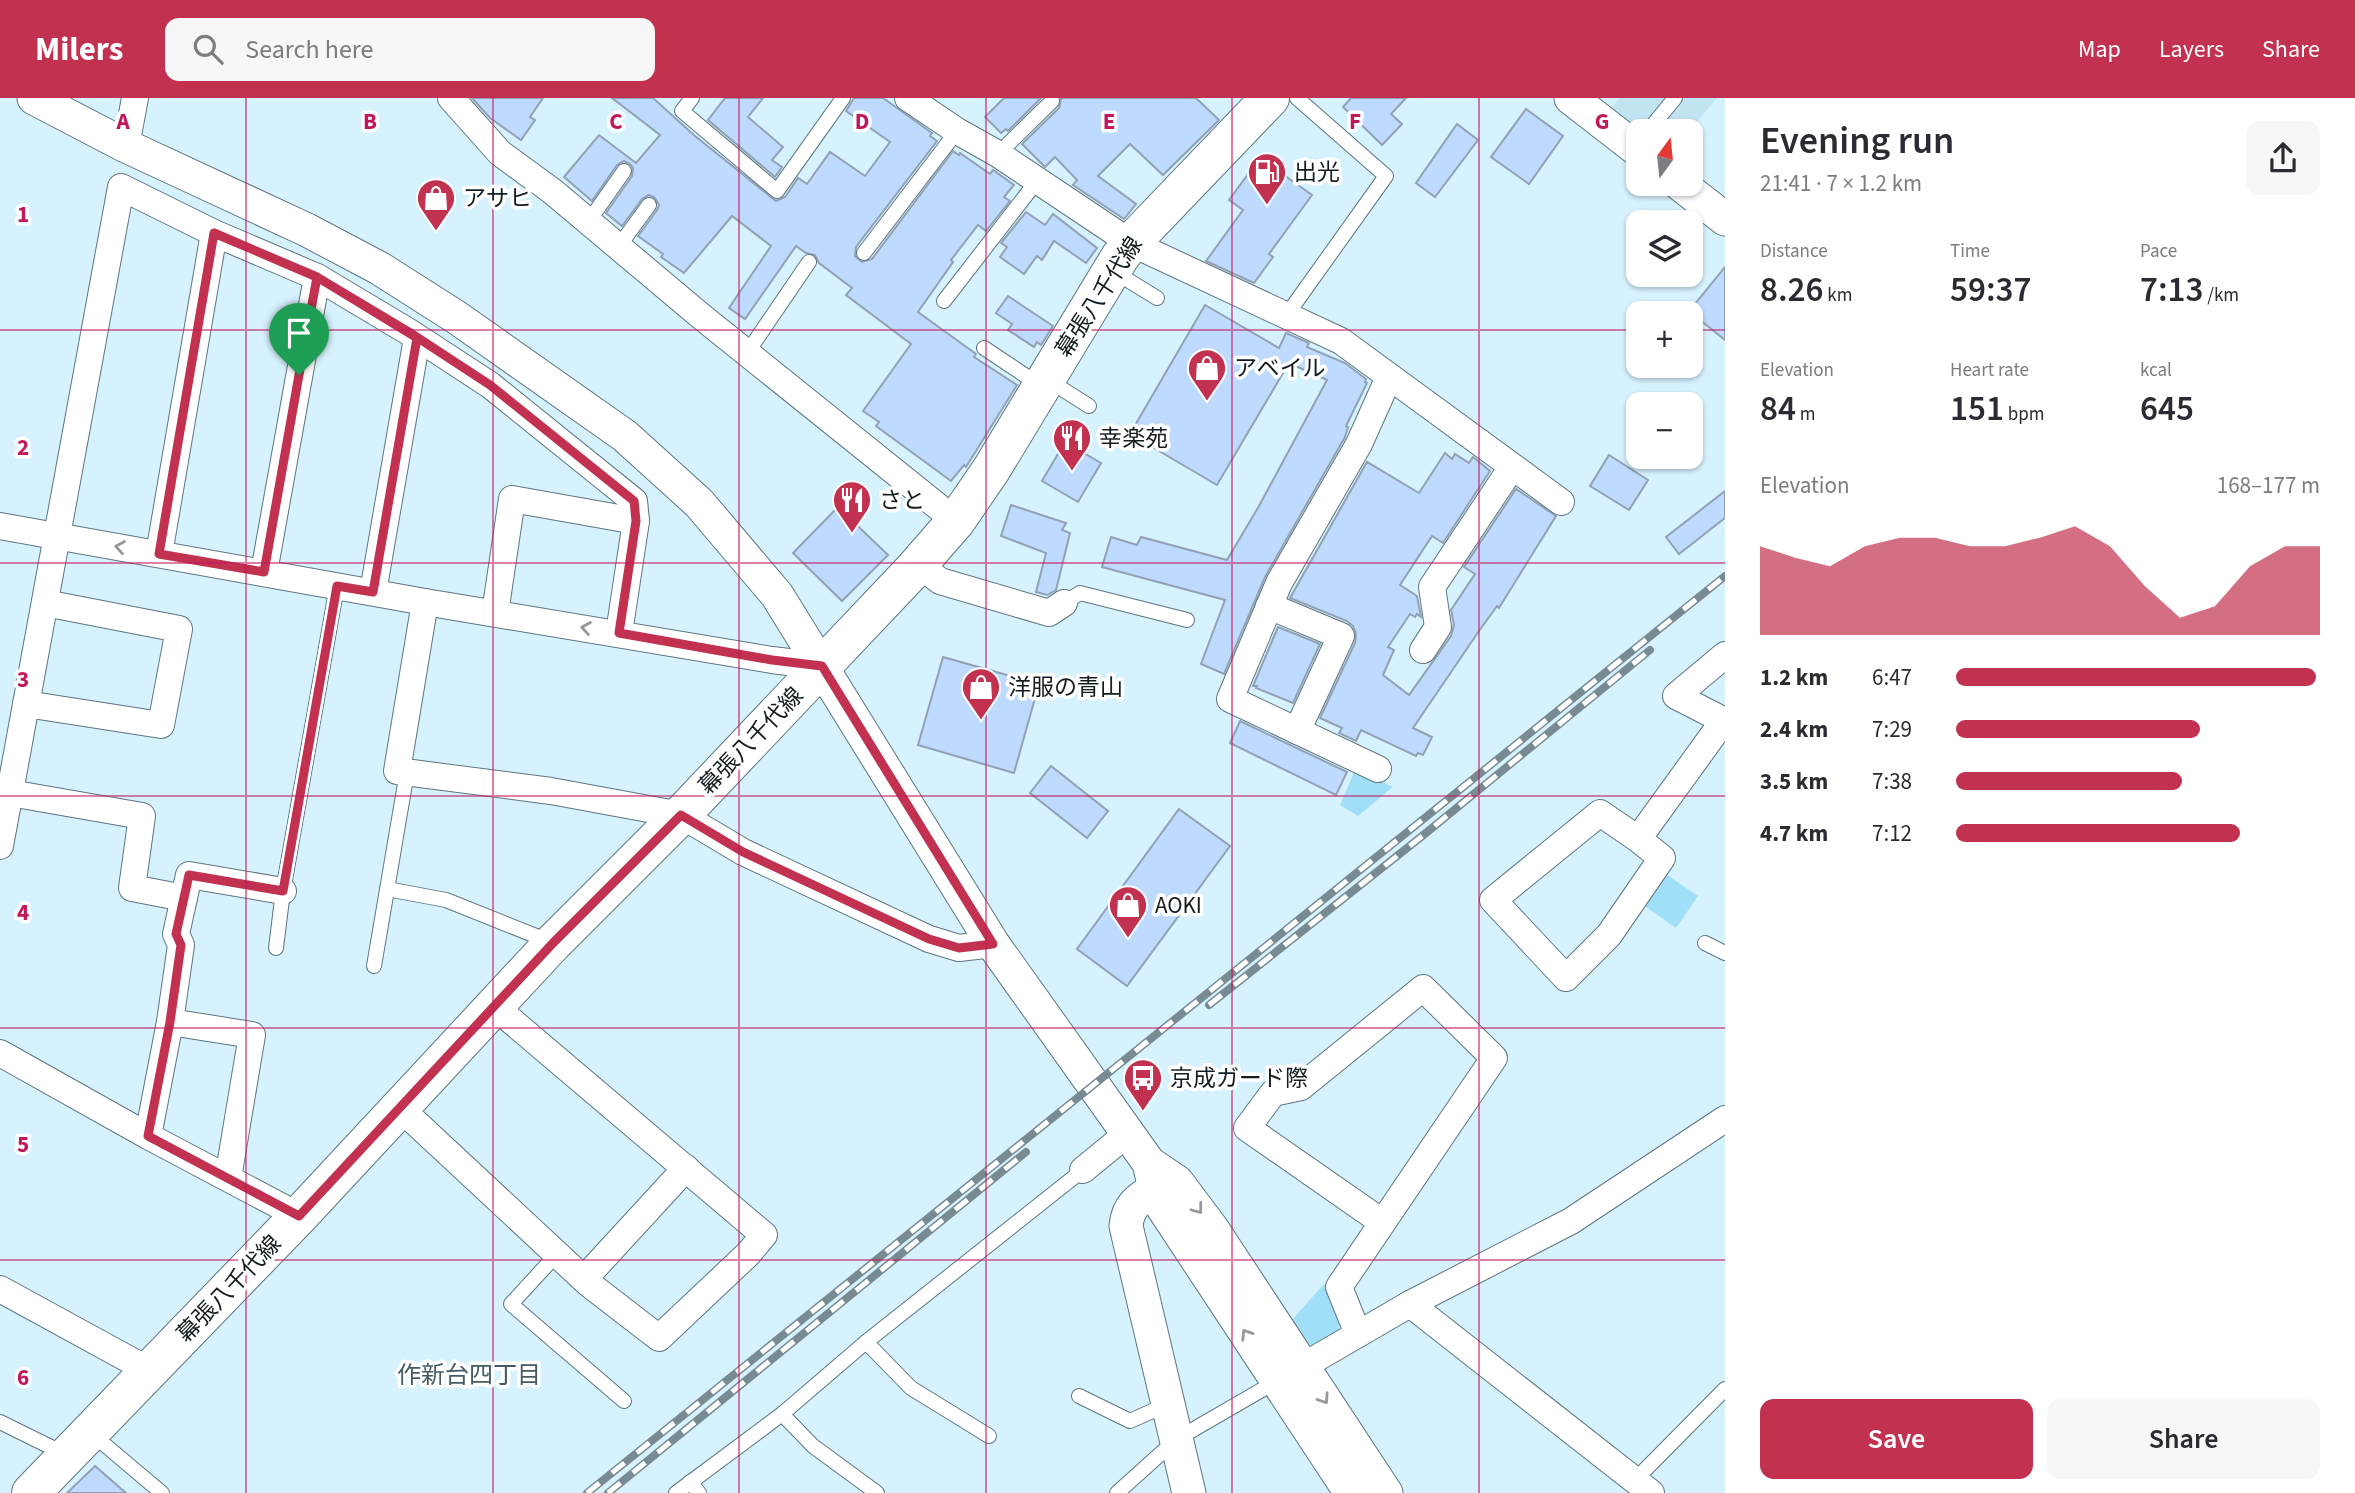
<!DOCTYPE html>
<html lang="en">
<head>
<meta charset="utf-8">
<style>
	body { margin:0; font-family:"Source Sans 3","Noto Sans JP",sans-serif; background:#f7f7f7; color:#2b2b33; height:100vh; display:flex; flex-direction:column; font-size:26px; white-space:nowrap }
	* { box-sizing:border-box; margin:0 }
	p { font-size:23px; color:#7c7c81 }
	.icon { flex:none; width:38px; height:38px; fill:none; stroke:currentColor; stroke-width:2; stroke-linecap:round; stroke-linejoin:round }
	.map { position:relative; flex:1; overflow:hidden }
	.panel { display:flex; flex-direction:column; background:#fff; width:630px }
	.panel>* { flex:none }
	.needle { width:46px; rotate:15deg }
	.fabs { position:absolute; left:1626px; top:21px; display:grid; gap:14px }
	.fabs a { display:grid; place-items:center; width:77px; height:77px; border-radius:14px; background:#fff; box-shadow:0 2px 5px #0004; font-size:35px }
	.pin { position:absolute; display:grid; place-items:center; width:60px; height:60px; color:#fff; margin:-72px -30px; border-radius:50% 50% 50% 0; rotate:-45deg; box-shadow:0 0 7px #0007 }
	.pin .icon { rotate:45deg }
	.round { display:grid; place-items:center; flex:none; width:74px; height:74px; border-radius:14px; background:#f7f7f7 }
	.head { display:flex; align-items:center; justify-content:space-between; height:119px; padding:0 35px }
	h1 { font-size:38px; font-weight:600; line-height:52px }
	.figures { display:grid; grid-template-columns:repeat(3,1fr); gap:10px; height:119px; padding:7px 35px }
	.figures div { display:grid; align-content:center }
	.figures b { font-size:35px; font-weight:600 }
	.figures small { font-size:19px; font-weight:400 }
	.figures p { font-size:19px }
	.chart { height:196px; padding:14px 35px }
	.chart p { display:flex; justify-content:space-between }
	.chart svg { width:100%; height:126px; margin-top:7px; fill:#c23150; opacity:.7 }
	.primary-button { display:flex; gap:14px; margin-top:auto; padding:14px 35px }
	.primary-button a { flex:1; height:80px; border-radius:14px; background:#c23150; color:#fff; font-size:28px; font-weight:600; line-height:80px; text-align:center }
	.primary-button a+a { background:#f7f7f7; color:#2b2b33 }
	ul { padding:0 35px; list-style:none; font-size:23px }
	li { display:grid; grid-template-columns:112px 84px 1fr; align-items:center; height:52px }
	li i { height:18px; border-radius:9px; background:#c23150 }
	header { display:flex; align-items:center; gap:42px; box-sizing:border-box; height:98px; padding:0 35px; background:#c23150; color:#fff }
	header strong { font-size:33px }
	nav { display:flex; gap:38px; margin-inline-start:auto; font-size:24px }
	.search { width:490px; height:63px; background:#f7f7f7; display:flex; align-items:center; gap:18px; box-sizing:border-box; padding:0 24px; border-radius:14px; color:#7c7c81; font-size:26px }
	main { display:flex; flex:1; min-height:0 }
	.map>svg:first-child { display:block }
	.built { fill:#c1e4f2 }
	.green { fill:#a1dff9 }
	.building { fill:#bedafe; stroke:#92a1b4; stroke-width:2 }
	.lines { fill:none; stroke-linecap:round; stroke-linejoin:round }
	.service-casing { stroke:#5d757f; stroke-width:16 }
	.minor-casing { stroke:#5d757f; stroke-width:28 }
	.tertiary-casing { stroke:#5d757f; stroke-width:35 }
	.secondary-casing { stroke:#5d757f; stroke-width:40 }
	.service { stroke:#fff; stroke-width:14 }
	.minor { stroke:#fff; stroke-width:26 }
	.tertiary { stroke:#fff; stroke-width:33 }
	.secondary { stroke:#fff; stroke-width:38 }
	.rail-casing { stroke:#788b93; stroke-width:8 }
	.rail { stroke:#fff; stroke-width:5; stroke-dasharray:16; stroke-linecap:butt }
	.oneway { stroke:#95999b }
	.route-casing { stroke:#fff; stroke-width:14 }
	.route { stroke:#c23150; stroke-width:9 }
	.grid { fill:none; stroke:#c2185b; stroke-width:2; stroke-opacity:0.55 }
	.labels { text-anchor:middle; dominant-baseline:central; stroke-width:7; stroke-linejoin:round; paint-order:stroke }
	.poi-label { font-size:23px; fill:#131d21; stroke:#fff; text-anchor:start }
	.street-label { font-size:23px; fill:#131d21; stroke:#fff }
	.neighbourhood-label { font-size:24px; fill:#445b65; stroke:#fff }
	.grid-label { font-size:23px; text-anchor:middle; font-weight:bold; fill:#c2185b; stroke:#fff; stroke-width:7; stroke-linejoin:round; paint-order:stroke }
</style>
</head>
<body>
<header>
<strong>Milers</strong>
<div class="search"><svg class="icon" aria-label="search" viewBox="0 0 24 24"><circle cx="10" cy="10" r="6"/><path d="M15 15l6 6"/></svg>Search here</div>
<nav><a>Map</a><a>Layers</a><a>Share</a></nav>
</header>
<main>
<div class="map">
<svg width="1725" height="1395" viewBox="0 0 1725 1395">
	<rect width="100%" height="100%" fill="#d6f2fe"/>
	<polygon class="built" points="1620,0 1717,0 1689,33 1638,33 1608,14"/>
	<g class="green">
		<polygon points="1355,672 1393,689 1358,718 1340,707"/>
		<polygon points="1664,775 1698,798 1676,830 1642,806"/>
		<polygon points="1324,1186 1340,1224 1338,1235 1319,1249 1307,1246 1292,1222"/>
	</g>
	<g class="building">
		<polygon points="472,0 543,0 530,19 535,22 521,42 490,20"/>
		<polygon points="612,0 653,0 695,38 776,103 785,99 798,80 807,86 830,54 865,78 890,44 846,13 854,0 883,0 932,35 930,38 937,43 856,149 855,158 862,164 872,161 953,53 959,57 960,55 990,76 993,72 1014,87 1004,99 1010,103 986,133 978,127 951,162 953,164 918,214 976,256 974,259 1017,287 966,369 964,367 951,383 876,328 879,324 863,313 911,246 846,197 852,190 819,165 815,157 806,155 796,148 745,221 729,210 771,148 732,118 684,175 661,159 663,156 638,138 657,112 659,107 655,100 649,97 642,101 622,128 606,115 632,78 633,70 630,66 624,63 617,67 592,103 564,79 599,37 636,65 660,37"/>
		<polygon points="725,0 763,0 748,19 783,49 772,62 782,69 775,79 708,22"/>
		<polygon points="1004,0 1041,0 1008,33 1006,31 1001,35 985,19"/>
		<polygon points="1061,0 1196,0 1219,22 1163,77 1130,46 1098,78 1136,106 1124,121 1073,87 1077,82 1055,59 1045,69 1022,46 1059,10"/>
		<polygon points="1351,0 1406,0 1391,16 1402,26 1382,47 1343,9"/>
		<polygon points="1526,11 1563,38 1529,86 1491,59"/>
		<polygon points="1457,26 1478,42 1435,99 1416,85"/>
		<polygon points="1260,60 1312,97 1269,156 1273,159 1254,185 1206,163 1243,112 1229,102"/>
		<polygon points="1026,114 1045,127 1053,116 1097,150 1086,165 1054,143 1042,162 1037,158 1024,176 1000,159 1007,149 1001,145"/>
		<polygon points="1725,169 1725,242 1689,213"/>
		<polygon points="1008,198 1053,228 1041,247 1037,244 1034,249 1008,232 1012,226 996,215"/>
		<polygon points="1205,207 1279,250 1286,235 1309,245 1307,249 1345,265 1366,281 1365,284 1367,285 1346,328 1348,329 1345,339 1265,479 1224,576 1201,566 1225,502 1102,469 1111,439 1137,447 1141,439 1227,462 1259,408 1327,282 1289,265 1217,387 1130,336"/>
		<polygon points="1065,344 1101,365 1078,404 1042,383"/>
		<polygon points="1445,355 1452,361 1455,356 1469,365 1473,359 1490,373 1443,445 1432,438 1400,487 1417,498 1421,519 1417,516 1415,519 1410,516 1388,549 1394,552 1383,577 1409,597 1451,538 1454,527 1451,512 1475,476 1464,469 1516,391 1556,418 1499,510 1497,508 1479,533 1413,630 1432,639 1423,657 1418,655 1416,658 1361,632 1356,643 1339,635 1342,630 1320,620 1355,545 1356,536 1353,528 1347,523 1290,500 1367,364 1419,395"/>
		<polygon points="1609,357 1648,382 1629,412 1590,388"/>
		<polygon points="1725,393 1725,420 1679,456 1666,439"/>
		<polygon points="1011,407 1066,425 1062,432 1070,435 1056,492 1047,497 1036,494 1046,455 1001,438"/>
		<polygon points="838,409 888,457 842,503 793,455"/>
		<polygon points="1278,529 1320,546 1293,605 1256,590 1257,588 1253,588"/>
		<polygon points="943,559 1039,586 1014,675 918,647"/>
		<polygon points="1240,623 1347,674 1336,697 1230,645"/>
		<polygon points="1051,668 1108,713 1087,740 1030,695"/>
		<polygon points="1179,711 1230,748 1127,888 1077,851"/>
		<polygon points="95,1368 126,1395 67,1395"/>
	</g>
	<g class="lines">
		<g class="service-casing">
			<g id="service">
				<polyline points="692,0 682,13 777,93 843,0"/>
				<polyline points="1648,33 1675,0"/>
				<polyline points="998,56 1052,3"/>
				<polyline points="589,123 624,73"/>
				<polyline points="619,148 649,107"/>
				<polyline points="864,155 957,33"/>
				<polyline points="1113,173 1157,200"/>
				<polyline points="944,203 1037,83"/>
				<polyline points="1286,218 1386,78 1297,0"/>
				<polyline points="984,250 1041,288"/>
				<polyline points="747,255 809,164"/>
				<polyline points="1048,282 1089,308"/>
				<polyline points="1064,505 1080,495 1187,522"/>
				<polyline points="387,791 446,802 551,844"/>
				<polyline points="1705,845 1725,855"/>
				<polyline points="276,850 283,793 337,488"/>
				<polyline points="374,868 407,674"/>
				<polyline points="557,1156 511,1206 624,1303"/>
				<polyline points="866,1244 911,1290 989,1338"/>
				<polyline points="1079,1298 1130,1323 1168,1306"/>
				<polyline points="782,1316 813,1348 877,1395"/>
				<polyline points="0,1324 65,1356"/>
				<polyline points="92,1336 162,1395"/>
				<polyline points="1634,1383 1725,1291"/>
				<polyline points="690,1384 699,1395"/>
				<polyline points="676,1395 782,1316 866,1244 1083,1072"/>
				<polyline points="1117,1395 1177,1341 1277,1283"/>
			</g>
		</g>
		<g class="minor-casing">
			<g id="minor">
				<polyline points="451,0 500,55 552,93 702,219 956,423"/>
				<polyline points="908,0 957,33 998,56 1131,145 1341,243 1561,404"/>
				<polyline points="126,48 135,0"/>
				<polyline points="0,428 425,504 772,562 822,568"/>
				<polyline points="159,456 214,135"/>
				<polyline points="918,466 940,483 1049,515 1064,505"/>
				<polyline points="264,474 317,179"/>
				<polyline points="373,494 417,240"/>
				<polyline points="425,504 397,673 551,693 681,717 743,754 929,841 959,850 993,846"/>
				<polyline points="1269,508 1341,538 1297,633"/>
				<polyline points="495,515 512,401 636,423"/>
				<polyline points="1423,552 1438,529 1432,489 1512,369"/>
				<polyline points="1725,557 1676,598 1725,623"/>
				<polyline points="26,606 161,627 179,531 45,505"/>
				<polyline points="1378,671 1230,601 1279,485 1359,346 1389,279"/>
				<polyline points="10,695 142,718 132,790 184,800"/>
				<polyline points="1638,741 1662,760 1609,837 1566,880 1493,802 1600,715 1638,741 1724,622"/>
				<polyline points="0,748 121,89 214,135 317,179 409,234 490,287 634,403 636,423 619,535"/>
				<polyline points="170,924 252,937 228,1080"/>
				<polyline points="0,955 148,1038 299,1118"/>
				<polyline points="400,1010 589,1186 659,1240 748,1156 764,1137 494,908"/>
				<polyline points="148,1038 170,924 181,847 176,836 189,777 283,793"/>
				<polyline points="1083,1072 1128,1035"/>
				<polyline points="584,1181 686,1070"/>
				<polyline points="0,1191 150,1273"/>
				<polyline points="1410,1206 1651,1395"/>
				<polyline points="1358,1236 1339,1189 1494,960 1423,890 1301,989 1273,995 1247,1030 1382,1124"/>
				<polyline points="1286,1278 1410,1206 1571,1123 1725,1021"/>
			</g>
		</g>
		<g class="tertiary-casing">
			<g id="tertiary">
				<polyline points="34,0 126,48 307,132 379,170 456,219 625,338 699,405 777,497 993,846 1149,1065 1158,1102 1351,1395"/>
				<polyline points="1571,0 1638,52"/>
				<polyline points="1680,86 1725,121"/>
				<polyline points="1149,1065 1177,1084 1213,1132 1386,1395"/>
				<path d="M 1156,1090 C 1139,1101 1128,1107 1126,1128 L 1189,1395"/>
			</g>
		</g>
		<g class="secondary-casing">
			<polyline id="secondary" points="31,1395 299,1118 553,845 681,717 915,470 956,423 991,372 1120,159 1131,145 1270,0"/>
		</g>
		<use href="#service" class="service"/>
		<use href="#minor" class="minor"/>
		<use href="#tertiary" class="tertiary"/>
		<use href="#secondary" class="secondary"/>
		<g class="rail-casing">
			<g id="rail">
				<polyline points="1209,907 1421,739 1650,552"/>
				<polyline points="587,1395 1725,478"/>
				<polyline points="608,1395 1026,1054"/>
			</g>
		</g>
		<use href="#rail" class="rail"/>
	</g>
	<defs><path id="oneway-chevron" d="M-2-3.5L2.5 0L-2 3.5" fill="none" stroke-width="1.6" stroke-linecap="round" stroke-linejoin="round" transform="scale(1.75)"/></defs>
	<g class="oneway">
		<use href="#oneway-chevron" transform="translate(120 449) rotate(-170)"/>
		<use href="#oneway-chevron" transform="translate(586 530) rotate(-171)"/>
		<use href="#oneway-chevron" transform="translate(1198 1111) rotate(53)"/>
		<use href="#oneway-chevron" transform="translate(1246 1236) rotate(-123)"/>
		<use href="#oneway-chevron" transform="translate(1324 1301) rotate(56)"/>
	</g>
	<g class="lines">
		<g class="route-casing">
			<polyline id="route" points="299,277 264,474 159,456 214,135 317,179 417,240 373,494 337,488 283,793 189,777 176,836 181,847 170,924 148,1038 299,1118 553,845 681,717 743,754 929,841 959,850 993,846 822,568 772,562 619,535 636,423 634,403 490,287 409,234 317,179 299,277"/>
		</g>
		<use href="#route" class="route"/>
	</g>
	<path class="grid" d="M 246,0 L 246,1395M 493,0 L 493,1395M 739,0 L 739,1395M 986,0 L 986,1395M 1232,0 L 1232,1395M 1479,0 L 1479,1395M 0,232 L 1638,232M 1690,232 L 1725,232M 0,465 L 1725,465M 0,698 L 1725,698M 0,930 L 1725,930M 0,1162 L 1725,1162"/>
	<defs>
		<g id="fuel-pin" transform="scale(2.0125)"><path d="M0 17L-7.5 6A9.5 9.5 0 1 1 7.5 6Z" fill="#c23150" stroke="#fff"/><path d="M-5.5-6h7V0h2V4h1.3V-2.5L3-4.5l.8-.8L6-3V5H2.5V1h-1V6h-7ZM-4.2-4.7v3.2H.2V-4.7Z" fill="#fff"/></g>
		<g id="shop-pin" transform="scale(2.0125)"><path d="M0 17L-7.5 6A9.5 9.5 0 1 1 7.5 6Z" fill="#c23150" stroke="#fff"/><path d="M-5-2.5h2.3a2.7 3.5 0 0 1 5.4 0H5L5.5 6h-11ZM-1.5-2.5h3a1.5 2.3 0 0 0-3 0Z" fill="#fff"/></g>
		<g id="restaurant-pin" transform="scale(2.0125)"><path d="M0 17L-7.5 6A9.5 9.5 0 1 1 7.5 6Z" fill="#c23150" stroke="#fff"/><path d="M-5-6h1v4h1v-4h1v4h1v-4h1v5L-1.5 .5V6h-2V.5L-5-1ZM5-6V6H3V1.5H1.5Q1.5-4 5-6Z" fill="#fff"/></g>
		<g id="bus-pin" transform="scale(2.0125)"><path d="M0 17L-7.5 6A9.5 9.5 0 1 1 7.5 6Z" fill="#c23150" stroke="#fff"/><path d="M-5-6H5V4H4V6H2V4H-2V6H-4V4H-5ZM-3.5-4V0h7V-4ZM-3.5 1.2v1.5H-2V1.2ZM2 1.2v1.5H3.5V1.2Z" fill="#fff"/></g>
	</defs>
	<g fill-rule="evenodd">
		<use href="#fuel-pin" x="1267" y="74"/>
		<use href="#shop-pin" x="436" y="100"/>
		<use href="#shop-pin" x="1207" y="270"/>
		<use href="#restaurant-pin" x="1072" y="340"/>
		<use href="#restaurant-pin" x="852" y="402"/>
		<use href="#shop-pin" x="981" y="589"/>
		<use href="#shop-pin" x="1128" y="807"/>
		<use href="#bus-pin" x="1143" y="980"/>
	</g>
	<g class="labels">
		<g class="poi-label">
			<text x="1294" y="74">出光</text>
			<text x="463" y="100">アサヒ</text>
			<text x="1234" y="270">アベイル</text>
			<text x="1099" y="340">幸楽苑</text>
			<text x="879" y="402">さと</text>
			<text x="1008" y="589">洋服の青山</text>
			<text x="1155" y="807">AOKI</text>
			<text x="1170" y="980">京成ガード際</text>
		</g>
		<g class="street-label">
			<text transform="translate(1099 199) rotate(-57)">幕張八千代線</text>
			<text transform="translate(751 643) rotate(-46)">幕張八千代線</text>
			<text transform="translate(229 1191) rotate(-46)">幕張八千代線</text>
		</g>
		<g class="neighbourhood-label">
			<text x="469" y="1277">作新台四丁目</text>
		</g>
	</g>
	<g class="grid-label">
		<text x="123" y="31">A</text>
		<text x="370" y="31">B</text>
		<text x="616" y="31">C</text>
		<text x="862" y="31">D</text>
		<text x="1109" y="31">E</text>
		<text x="1355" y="31">F</text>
		<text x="1602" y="31">G</text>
		<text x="23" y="124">1</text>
		<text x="23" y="357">2</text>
		<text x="23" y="589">3</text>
		<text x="23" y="822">4</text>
		<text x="23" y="1054">5</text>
		<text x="23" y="1287">6</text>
	</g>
</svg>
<div class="fabs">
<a><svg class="needle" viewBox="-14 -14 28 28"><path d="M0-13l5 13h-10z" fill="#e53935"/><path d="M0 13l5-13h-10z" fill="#7c7c81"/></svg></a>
<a><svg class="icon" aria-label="layers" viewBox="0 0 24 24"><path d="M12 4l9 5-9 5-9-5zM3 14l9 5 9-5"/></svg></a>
<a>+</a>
<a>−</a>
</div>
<div class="pin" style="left:299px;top:277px;background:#1e9e55"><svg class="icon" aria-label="arrive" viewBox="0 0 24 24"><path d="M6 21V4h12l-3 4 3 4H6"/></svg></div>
</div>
<section class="panel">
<div class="head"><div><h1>Evening run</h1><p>21:41 · 7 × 1.2 km</p></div><a class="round"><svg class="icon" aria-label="share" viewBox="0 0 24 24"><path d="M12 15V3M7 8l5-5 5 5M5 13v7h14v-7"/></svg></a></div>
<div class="figures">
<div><p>Distance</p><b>8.26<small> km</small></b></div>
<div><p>Time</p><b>59:37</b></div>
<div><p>Pace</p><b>7:13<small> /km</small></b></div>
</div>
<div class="figures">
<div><p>Elevation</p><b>84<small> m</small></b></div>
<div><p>Heart rate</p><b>151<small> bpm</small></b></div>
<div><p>kcal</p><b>645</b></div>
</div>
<div class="chart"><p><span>Elevation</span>168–177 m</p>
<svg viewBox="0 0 160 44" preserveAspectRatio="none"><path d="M0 44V13L10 17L20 20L30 13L40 10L50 10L60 13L70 13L80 10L90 6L100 13L110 27L120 38L130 34L140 20L150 13L160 13V44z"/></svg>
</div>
<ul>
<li><b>1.2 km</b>6:47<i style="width:99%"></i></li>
<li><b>2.4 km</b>7:29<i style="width:67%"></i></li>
<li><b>3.5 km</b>7:38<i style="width:62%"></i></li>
<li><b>4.7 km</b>7:12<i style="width:78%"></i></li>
</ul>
<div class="primary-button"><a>Save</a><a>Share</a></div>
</section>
</main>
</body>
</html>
